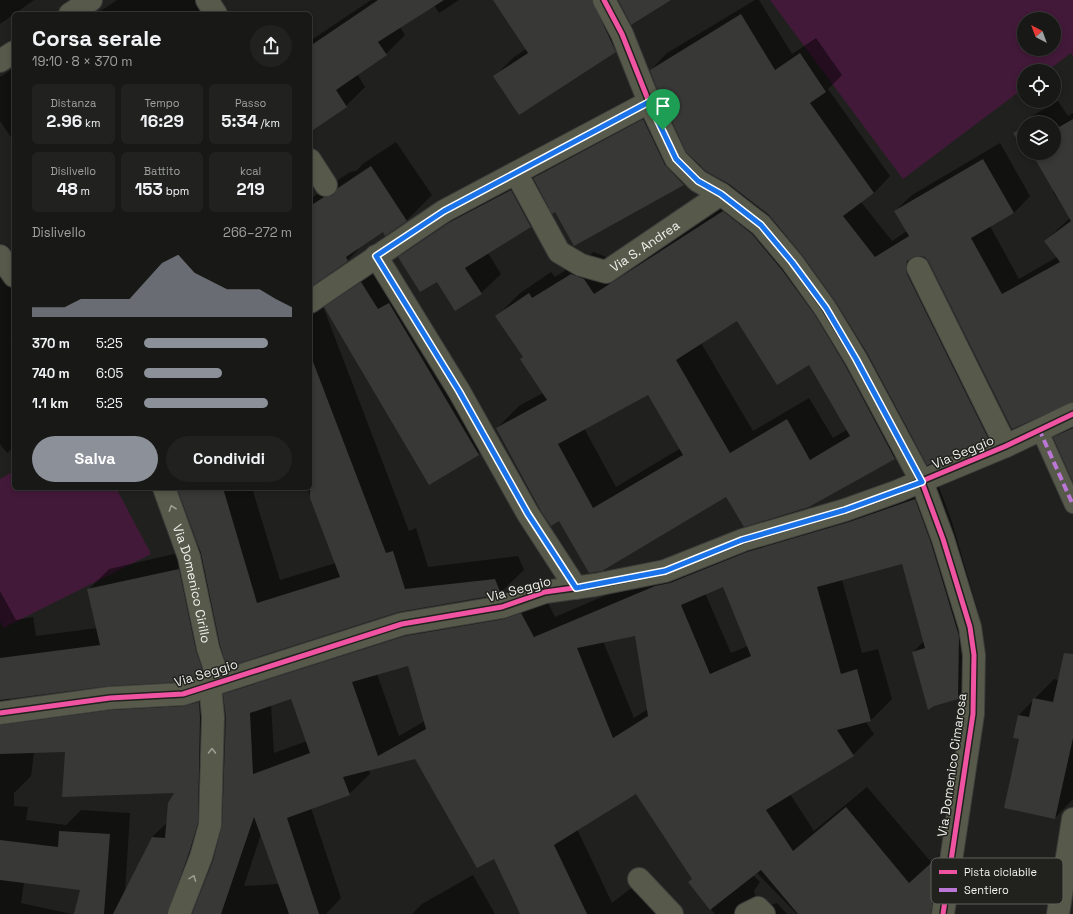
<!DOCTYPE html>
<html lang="it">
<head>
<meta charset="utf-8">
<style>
	body { margin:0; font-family:"Space Grotesk",sans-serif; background:#21221f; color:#f1f3f6; height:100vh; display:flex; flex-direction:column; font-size:15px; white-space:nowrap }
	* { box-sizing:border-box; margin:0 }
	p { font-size:13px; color:#9fa0a1 }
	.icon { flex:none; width:22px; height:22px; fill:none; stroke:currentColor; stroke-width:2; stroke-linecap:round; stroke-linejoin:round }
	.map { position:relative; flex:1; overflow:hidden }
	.panel { position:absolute; left:12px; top:12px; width:300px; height:478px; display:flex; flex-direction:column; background:#181916; border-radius:6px; box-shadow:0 2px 6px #0003,0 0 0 1px #363835 }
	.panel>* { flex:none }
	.needle { width:26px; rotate:319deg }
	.fabs { position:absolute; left:1017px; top:12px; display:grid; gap:8px }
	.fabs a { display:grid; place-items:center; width:44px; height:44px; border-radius:50%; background:#181916; box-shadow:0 2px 6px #0003,0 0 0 1px #363835; font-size:20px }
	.pin { position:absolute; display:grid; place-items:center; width:34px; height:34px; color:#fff; margin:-41px -17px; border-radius:50% 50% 50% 0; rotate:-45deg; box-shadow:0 0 4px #0007 }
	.pin .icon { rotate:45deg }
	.round { display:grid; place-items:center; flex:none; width:42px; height:42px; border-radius:21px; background:#21221f }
	.head { display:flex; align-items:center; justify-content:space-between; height:68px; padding:0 20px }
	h1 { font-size:22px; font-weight:600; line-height:30px }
	.stats { display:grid; grid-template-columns:repeat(3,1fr); gap:6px; height:68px; padding:4px 20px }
	.stats div { display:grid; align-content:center; border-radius:6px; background:#21221f; text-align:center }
	.stats b { font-size:17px; font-weight:600 }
	.stats small { font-size:11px; font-weight:400 }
	.stats p { font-size:11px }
	.chart { height:112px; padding:8px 20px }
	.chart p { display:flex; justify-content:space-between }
	.chart svg { width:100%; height:72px; margin-top:4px; fill:#8c9099; opacity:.7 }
	.action { display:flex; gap:8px; margin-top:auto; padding:8px 20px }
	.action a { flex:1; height:46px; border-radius:24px; background:#8c9099; color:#fff; font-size:16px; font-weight:600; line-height:46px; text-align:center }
	.action a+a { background:#21221f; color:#f1f3f6 }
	ul { padding:0 20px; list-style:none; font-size:13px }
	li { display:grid; grid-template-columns:64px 48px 1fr; align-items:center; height:30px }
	li i { height:10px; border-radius:5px; background:#8c9099 }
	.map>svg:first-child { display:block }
	.green { fill:#431939; fill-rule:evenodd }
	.shadow { fill:#0007; fill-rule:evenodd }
	.building { fill:#383937; fill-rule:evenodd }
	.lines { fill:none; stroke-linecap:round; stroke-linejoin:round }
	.pedestrian-casing { stroke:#3d3d3c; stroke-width:18 }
	.minor-casing { stroke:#3d3d3c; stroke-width:24 }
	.pedestrian { stroke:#57594a; stroke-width:16 }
	.minor { stroke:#57594a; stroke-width:22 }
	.quiet { stroke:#ba77d6; stroke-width:4; stroke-dasharray:8 4; stroke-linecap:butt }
	.cycleway-casing { stroke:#21221d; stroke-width:8 }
	.cycleway { stroke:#f153a3; stroke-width:5 }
	.oneway { stroke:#9c9d93 }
	.route-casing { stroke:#fff; stroke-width:8 }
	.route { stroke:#1a73e8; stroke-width:5 }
	.labels { text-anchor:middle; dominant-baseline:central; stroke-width:3; stroke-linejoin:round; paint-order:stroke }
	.street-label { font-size:13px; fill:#f0f0ed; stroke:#21221d }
	.key { fill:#21221d; stroke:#5f605b; stroke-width:1 }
	.key-label { font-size:11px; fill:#f0f0ed }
</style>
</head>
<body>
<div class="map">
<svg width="1073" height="914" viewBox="0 0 1073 914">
	<rect width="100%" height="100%" fill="#20211e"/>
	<g class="green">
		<path d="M 770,0 L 1073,0 L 1073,56 L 1071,53 L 1047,71 L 1024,71 L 1024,88 L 903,179 ZM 1024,19 L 1054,19 L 1054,49 L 1024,49 Z"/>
		<polygon points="14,471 14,488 116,488 151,554 3,628 0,621 0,479"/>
	</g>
	<g class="shadow">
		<polygon points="0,0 34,0 0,24"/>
		<polygon points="117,0 218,0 227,14 96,14"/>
		<polygon points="371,0 459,0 439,13 434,5 400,27 405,35 386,54 357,74 365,87 346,106 310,127 310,41"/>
		<polygon points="494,0 669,0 630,24 634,32 615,51 495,76 514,57 526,49"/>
		<path d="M 755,0 L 759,0 L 792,54 L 816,38 L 842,75 L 828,89 L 890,176 L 874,193 L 861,202 L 892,241 L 907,231 L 895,211 L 912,195 L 1000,143 L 1030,196 L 1014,213 L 990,226 L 1019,279 L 1057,257 L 1045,241 L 1070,218 L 1053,192 L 1054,190 L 1032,153 L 1054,153 L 1054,123 L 1025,123 L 1030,117 L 1058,101 L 1068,116 L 1073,113 L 1073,401 L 926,257 L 922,256 L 1005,423 L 988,439 L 914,439 L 895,458 L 809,507 L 727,496 L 559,520 L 497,428 L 519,406 L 543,393 L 524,357 L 497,316 L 519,294 L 551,272 L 555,277 L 594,252 L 606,257 L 617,273 L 740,193 L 702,166 L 684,184 L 574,245 L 555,211 L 550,207 L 531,226 L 488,253 L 501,274 L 481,293 L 437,281 L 400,257 L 419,238 L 531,171 L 534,178 L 554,159 L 664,100 L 651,70 L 667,53 ZM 738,320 L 809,364 L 848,429 L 833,438 L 809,398 L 753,431 L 701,343 ZM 648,393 L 681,448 L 616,487 L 584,428 Z"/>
		<polygon points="14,68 14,142 0,121 0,77"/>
		<polygon points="1024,124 1024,148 1014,134"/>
		<path d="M 396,142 L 432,195 L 407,220 L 385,234 L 383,231 L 363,244 L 348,260 L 314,283 L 409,531 L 416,528 L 428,567 L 518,556 L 524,570 L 499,594 L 398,611 L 224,653 L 203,673 L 10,698 L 11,700 L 17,704 L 220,682 L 190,901 L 197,906 L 214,862 L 223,828 L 226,717 L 224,695 L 246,674 L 543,593 L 555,617 L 677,565 L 936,479 L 952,522 L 979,615 L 979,677 L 958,698 L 913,652 L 924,641 L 902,563 L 842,580 L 862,653 L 878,649 L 892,699 L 871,720 L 866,722 L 874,734 L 853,755 L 790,794 L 814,831 L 867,787 L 931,862 L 959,837 L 952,914 L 797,914 L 753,869 L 750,872 L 760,882 L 754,891 L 756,899 L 766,906 L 777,903 L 787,914 L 715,914 L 689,882 L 693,879 L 637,793 L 577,829 L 612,903 L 643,879 L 671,914 L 521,914 L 494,858 L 416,758 L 369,769 L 370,774 L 349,794 L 311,808 L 341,898 L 326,914 L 75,914 L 81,889 L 24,882 L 21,903 L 71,914 L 0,914 L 0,591 L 16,620 L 33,617 L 36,636 L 97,628 L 88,590 L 109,569 L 200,548 L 178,488 L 252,488 L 280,580 L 336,563 L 307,488 L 310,488 L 310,199 L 350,172 L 356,171 L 364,163 ZM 724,586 L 748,646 L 731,653 L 705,593 ZM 636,635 L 648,709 L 634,718 L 603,641 ZM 193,646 L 195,646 L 200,661 L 198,661 ZM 408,665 L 425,721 L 399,736 L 377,674 ZM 291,698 L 307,741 L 274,753 L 271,705 ZM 66,751 L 175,792 L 168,822 L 152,837 L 125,893 L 130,813 L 81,810 L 66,825 L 26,820 L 28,807 L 14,806 L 14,793 L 31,776 L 34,752 ZM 261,834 L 279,884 L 244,886 Z"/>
		<polygon points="8,246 14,255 14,335 10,338 14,342 14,447 7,453 0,444 0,252"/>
		<polygon points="380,265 496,436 478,454 326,308 344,289"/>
		<polygon points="1073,420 1073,476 1054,438"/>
		<polygon points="1073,666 1073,799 1055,818 1020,739 1018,716 1054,679 1058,680"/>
		<polygon points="473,875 495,914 412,914 422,904"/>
	</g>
	<g class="building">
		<polygon points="378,0 444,0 378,42 387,55 336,90 347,107 310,132 310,46"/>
		<polygon points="493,0 592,0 616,52 519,115 493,76 528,53"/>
		<polygon points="618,0 671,0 631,25"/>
		<polygon points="741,14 775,70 800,53 826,92 810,103 874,193 843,216 875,257 909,236 894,211 983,159 1014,213 971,238 1002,294 1060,262 1044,241 1071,221 1032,154 1028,157 1026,153 1054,153 1054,130 1073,119 1073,402 1012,429 929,262 925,257 919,256 913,257 907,261 906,268 907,274 989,440 927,465 867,353 835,301 802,255 769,215 729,184 706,171 686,152 659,94 650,70"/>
		<polygon points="1042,116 1046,123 1031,123 1033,122"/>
		<polygon points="643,119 665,165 684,185 574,246 555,212 552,214 533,178"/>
		<polygon points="1024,127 1024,150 1013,133"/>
		<polygon points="371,166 407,221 385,236 383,232 346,257 348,261 312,286 310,283 310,206 324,197 333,195 338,188"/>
		<polygon points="511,190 531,227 465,268 482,294 455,311 437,282 420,292 398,257 450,222"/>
		<path d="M 723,211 L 752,234 L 782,270 L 815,315 L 845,365 L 895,459 L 809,507 L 744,527 L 726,497 L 602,571 L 589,573 L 559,521 L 551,526 L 542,513 L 496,428 L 547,400 L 520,359 L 523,357 L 495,316 L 529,293 L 532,298 L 571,274 L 584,279 L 594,294 ZM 737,321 L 777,385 L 809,365 L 850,436 L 810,460 L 787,419 L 730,453 L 676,360 ZM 648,395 L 683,455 L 593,508 L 558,444 Z"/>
		<polygon points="361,282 378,309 389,303 479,455 429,485 324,307"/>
		<polygon points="310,359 312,359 386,553 393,551 405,589 495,579 501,594 398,612 227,667 220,645 201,553 177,488 223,488 257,603 340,577 310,498"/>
		<polygon points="1073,428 1073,482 1053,437"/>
		<path d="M 915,499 L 931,543 L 959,636 L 958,699 L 934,706 L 928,710 L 912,652 L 925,648 L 902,564 L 817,587 L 841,674 L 857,669 L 871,721 L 837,730 L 854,756 L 766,810 L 793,851 L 846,807 L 909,883 L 939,856 L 931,914 L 798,914 L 761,870 L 710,910 L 688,882 L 692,879 L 636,794 L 554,845 L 587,914 L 520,914 L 494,859 L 477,868 L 415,759 L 343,777 L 350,795 L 287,818 L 319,914 L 289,914 L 254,817 L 221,914 L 192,914 L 213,861 L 222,826 L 226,717 L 223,694 L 405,636 L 504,619 L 521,613 L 534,637 L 655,586 L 670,583 L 747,552 L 849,522 ZM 723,587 L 751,656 L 710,674 L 681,605 ZM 635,636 L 648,716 L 613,738 L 577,648 ZM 408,666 L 426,729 L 378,756 L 352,682 ZM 291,699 L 310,753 L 253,774 L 250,713 Z"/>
		<polygon points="179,569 196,651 204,674 181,682 108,686 0,700 0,658 100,645 87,589"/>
		<polygon points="1064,653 1073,654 1073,738 1055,819 1004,808 1019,739 1013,738 1018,715 1029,717 1033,698 1053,702"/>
		<polygon points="199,702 200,717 198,823 189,853 167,914 113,914 152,837 165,838 168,803 174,793 62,797 65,752 0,754 0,725 111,710 184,706"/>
		<polygon points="59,831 110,834 104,914 74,914 80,890 0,880 0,840 58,847"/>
	</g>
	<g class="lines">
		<g class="pedestrian-casing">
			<polyline id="pedestrian" points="1039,429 1073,505"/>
		</g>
		<g class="minor-casing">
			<g id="minor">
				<polyline points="207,0 216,14"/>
				<polyline points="604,0 622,34 649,102 676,159 698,181 721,194 761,225 792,262 825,308 856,359 922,482 943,539 970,627 974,655 973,714 943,914"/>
				<polyline points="70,14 91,0"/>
				<polyline points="0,61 14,52"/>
				<polyline points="310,160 326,185"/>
				<path id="s1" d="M 516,173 L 559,252 L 581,265 L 606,272 L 721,194"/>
				<polyline points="0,256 14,276"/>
				<polyline points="376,256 459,391 528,514 576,588"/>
				<polyline points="918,268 1006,446"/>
				<polyline points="310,302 444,211 649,102"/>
				<path id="s2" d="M 164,488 L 189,557 L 208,648 L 219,681"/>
				<polyline points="0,713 110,698 183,694 402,624 502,607 545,592 595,585 665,571 743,540 845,510 898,491 1006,446 1073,414"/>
				<polyline points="639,879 672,914"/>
				<polyline points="179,914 201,857 210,825 213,717 210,685"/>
				<polyline points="746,914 758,908 764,914"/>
				<polyline points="1058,914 1073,819"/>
			</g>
		</g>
		<use href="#pedestrian" class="pedestrian"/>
		<use href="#minor" class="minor"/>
		<polyline class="quiet" points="1039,429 1073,505"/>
		<g class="cycleway-casing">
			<g id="cycleway">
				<polyline points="604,0 622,34 649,102 676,159 698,181 721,194 761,225 792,262 825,308 856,359 922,482 943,539 970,627 974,655 973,714 943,914"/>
				<polyline points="0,713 110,698 183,694 402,624 502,607 545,592 595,585 665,571 743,540 845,510 898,491 1006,446 1073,414"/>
			</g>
		</g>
		<use href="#cycleway" class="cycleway"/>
	</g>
	<defs><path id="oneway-chevron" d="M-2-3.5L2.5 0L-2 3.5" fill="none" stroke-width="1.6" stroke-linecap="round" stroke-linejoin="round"/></defs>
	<g class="oneway">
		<use href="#oneway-chevron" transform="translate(172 508) rotate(-109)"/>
		<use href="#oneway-chevron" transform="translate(212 751) rotate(-89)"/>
		<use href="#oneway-chevron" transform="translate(193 878) rotate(-69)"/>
	</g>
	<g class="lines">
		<g class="route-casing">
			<polygon id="route" points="649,102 676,159 698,181 721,194 761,225 792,262 826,308 856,359 922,482 845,510 742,540 665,571 576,588 528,514 459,391 376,256 444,211"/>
		</g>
		<use href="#route" class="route"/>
	</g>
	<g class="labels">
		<g class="street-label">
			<text stroke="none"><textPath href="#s1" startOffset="188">Via S. Andrea</textPath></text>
			<text transform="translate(963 452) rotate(-23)">Via Seggio</text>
			<text stroke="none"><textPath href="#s2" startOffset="100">Via Domenico Cirillo</textPath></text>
			<text transform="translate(519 589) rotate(-15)">Via Seggio</text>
			<text transform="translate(206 673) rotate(-17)">Via Seggio</text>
			<text transform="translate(952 765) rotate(-82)">Via Domenico Cimarosa</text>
		</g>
	</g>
	<rect x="931" y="858" width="132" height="46" rx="6" class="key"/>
	<rect x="939" y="870" width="18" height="4" fill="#f153a3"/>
	<rect x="939" y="888" width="18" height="4" fill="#ba77d6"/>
	<g class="key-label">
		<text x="964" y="876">Pista ciclabile</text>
		<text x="964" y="894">Sentiero</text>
	</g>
</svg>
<div class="fabs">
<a><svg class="needle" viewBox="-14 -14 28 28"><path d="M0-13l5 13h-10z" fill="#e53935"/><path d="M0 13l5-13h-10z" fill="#9fa0a1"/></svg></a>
<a><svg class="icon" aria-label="locate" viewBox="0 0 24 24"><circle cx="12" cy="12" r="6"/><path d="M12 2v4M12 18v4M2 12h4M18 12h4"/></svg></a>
<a><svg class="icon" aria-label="layers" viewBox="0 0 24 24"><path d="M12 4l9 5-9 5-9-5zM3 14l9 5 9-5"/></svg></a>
</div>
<div class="pin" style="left:663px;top:130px;background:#1e9e55"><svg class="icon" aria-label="arrive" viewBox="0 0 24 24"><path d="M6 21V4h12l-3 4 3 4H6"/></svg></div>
<section class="panel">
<div class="head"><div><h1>Corsa serale</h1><p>19:10 · 8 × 370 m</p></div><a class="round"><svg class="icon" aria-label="share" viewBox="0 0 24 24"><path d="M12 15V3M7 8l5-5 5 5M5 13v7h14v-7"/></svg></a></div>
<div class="stats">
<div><p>Distanza</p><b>2.96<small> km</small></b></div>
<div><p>Tempo</p><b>16:29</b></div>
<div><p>Passo</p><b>5:34<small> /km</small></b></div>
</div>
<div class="stats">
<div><p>Dislivello</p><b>48<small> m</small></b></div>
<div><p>Battito</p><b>153<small> bpm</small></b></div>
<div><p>kcal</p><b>219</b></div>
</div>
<div class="chart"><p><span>Dislivello</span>266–272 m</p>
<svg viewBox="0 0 160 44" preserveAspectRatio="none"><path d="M0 44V38L10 38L20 38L30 33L40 33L50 33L60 33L70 22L80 11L90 6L100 17L110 22L120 27L130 27L140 27L150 33L160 38V44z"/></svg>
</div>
<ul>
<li><b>370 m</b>5:25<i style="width:84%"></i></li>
<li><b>740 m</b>6:05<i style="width:53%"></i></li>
<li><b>1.1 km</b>5:25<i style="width:84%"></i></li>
</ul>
<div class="action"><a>Salva</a><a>Condividi</a></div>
</section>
</div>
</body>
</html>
